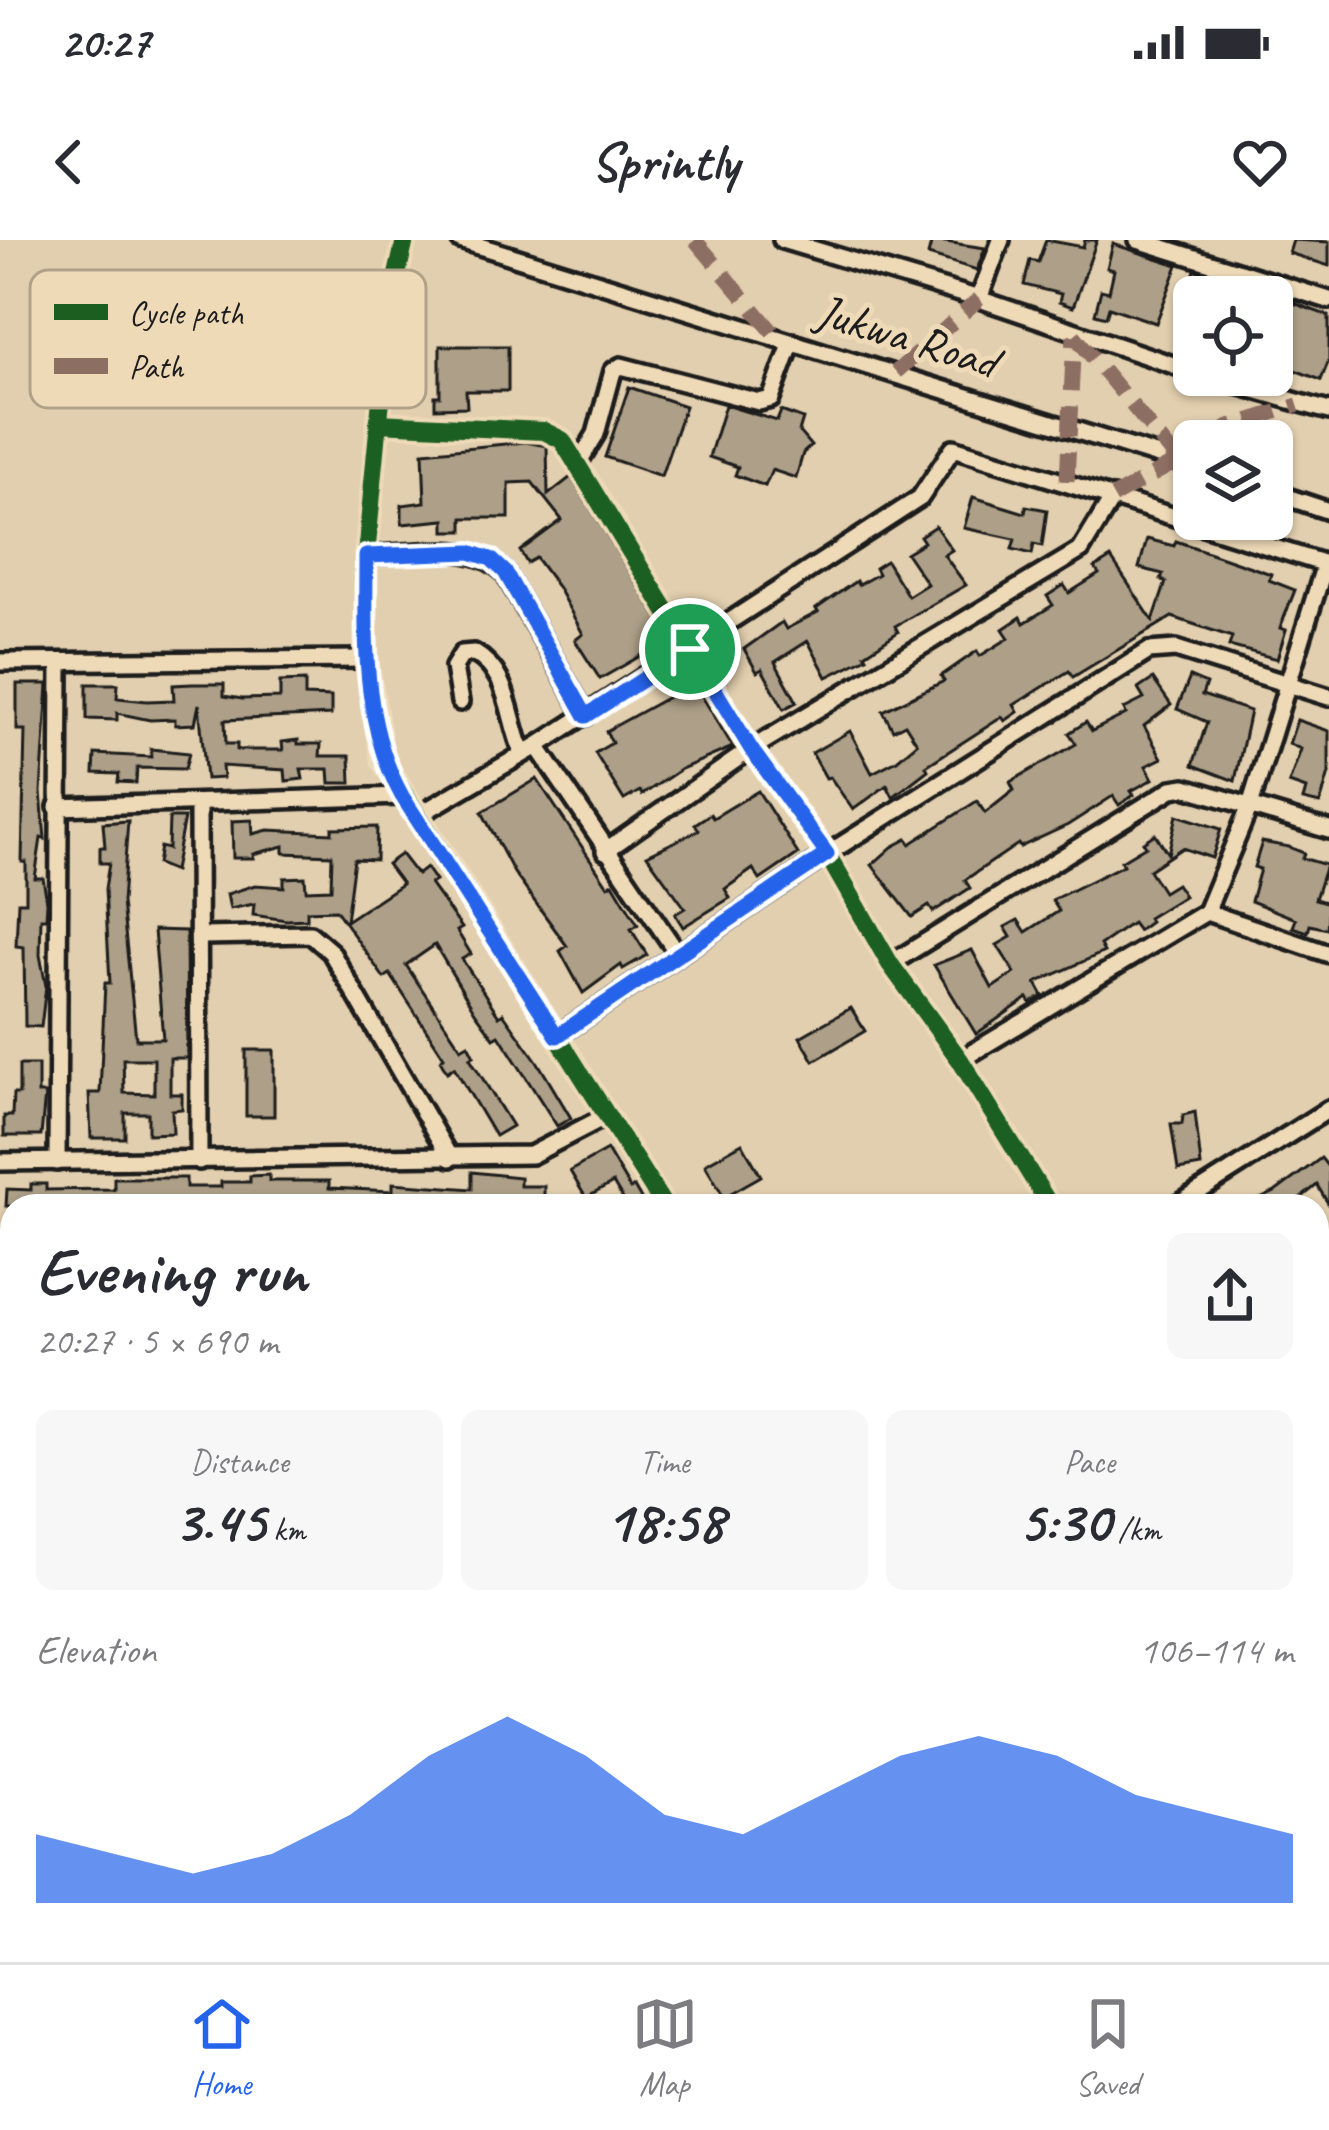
<!DOCTYPE html>
<html lang="en">
<head>
<meta charset="utf-8">
<style>
	body { margin:0; font-family:Caveat,sans-serif; background:#f7f7f7; color:#2b2b33; height:100vh; display:flex; flex-direction:column; font-size:45px; white-space:nowrap }
	* { box-sizing:border-box; margin:0 }
	p { font-size:39px; color:#7c7c81 }
	.icon { flex:none; width:66px; height:66px; fill:none; stroke:currentColor; stroke-width:2; stroke-linecap:round; stroke-linejoin:round }
	.map { position:relative; flex:1; overflow:hidden }
	.details { position:absolute; left:0px; top:954px; width:1329px; height:768px; display:flex; flex-direction:column; background:#fff; border-radius:36px 36px 0 0; box-shadow:0 3px 9px #0004 }
	.details>* { flex:none }
	.tools { position:absolute; left:1173px; top:36px; display:grid; gap:24px }
	.tools a { display:grid; place-items:center; width:120px; height:120px; border-radius:18px; background:#fff; box-shadow:0 3px 9px #0004; font-size:60px }
	.pin { position:absolute; display:grid; place-items:center; width:102px; height:102px; color:#fff; margin:-51px; border:6px solid #fff; border-radius:50%; box-shadow:0 3px 12px #0007 }
	.round { display:grid; place-items:center; flex:none; width:126px; height:126px; border-radius:18px; background:#f7f7f7 }
	.headline { display:flex; align-items:center; justify-content:space-between; height:204px; padding:0 36px }
	h1 { font-size:66px; font-weight:800; line-height:90px }
	.metrics { display:grid; grid-template-columns:repeat(3,1fr); gap:18px; height:204px; padding:12px 36px }
	.metrics div { display:grid; align-content:center; border-radius:18px; background:#f7f7f7; text-align:center }
	.metrics b { font-size:60px; font-weight:800 }
	.metrics small { font-size:33px; font-weight:400 }
	.metrics p { font-size:33px }
	.chart { height:336px; padding:24px 36px }
	.chart p { display:flex; justify-content:space-between }
	.chart svg { width:100%; height:216px; margin-top:12px; fill:#2563eb; opacity:.7 }
	.status { display:flex; justify-content:space-between; align-items:center; height:84px; padding:0 60px; background:#fff; direction:ltr }
	.status svg { height:33px; fill:currentColor }
	header { display:flex; justify-content:space-between; align-items:center; height:156px; padding:0 36px; background:#fff; font-size:54px; font-weight:800 }
	.tabs { display:flex; justify-content:space-around; align-items:center; height:168px; border-top:3px solid #e1e1e2; background:#fff; font-size:33px; color:#7c7c81 }
	.tabs a { display:grid; justify-items:center; gap:6px }
	.tabs .current { color:#2563eb }
	.map>svg:first-child { display:block }
	.building { fill:#aea088; stroke:#1c1c1c; stroke-width:3; fill-rule:evenodd }
	.lines { fill:none; stroke-linecap:round; stroke-linejoin:round }
	.minor-casing { stroke:#1c1c1c; stroke-width:24 }
	.minor { stroke:#efdab8; stroke-width:15 }
	.quiet { stroke:#8d6e63; stroke-width:15; stroke-dasharray:30 15; stroke-linecap:butt }
	.cycleway-casing { stroke:#efdab8; stroke-width:26 }
	.cycleway { stroke:#1b5e20; stroke-width:18 }
	.route-casing { stroke:#fff; stroke-width:24 }
	.route { stroke:#2563eb; stroke-width:15 }
	.labels { text-anchor:middle; dominant-baseline:central; stroke-width:10; stroke-linejoin:round; paint-order:stroke }
	.street-label { font-size:48px; fill:#1c1c1c; stroke:#efdab8 }
	.key { fill:#efdab8; stroke:#b0a189; stroke-width:3 }
	.key-label { font-size:33px; fill:#1c1c1c }
</style>
</head>
<body>
<div class="status"><b>20:27</b><svg viewBox="0 0 49 12"><path d="M0 12V9h3v3zM5 12V6h3v6zM10 12V3h3v9zM15 12V0h3v12zM26 1h20v11H26zM47 4h2v5h-2z"/></svg></div>
<header><svg class="icon" aria-label="back" viewBox="0 0 24 24"><path d="M15 5l-7 7 7 7"/></svg>Sprintly<svg class="icon" aria-label="heart" viewBox="0 0 24 24"><path d="M12 20l-8-8c-3-5 5-10 8-4 3-6 11-1 8 4z"/></svg></header>
<div class="map">
<svg width="1329" height="1722" viewBox="0 0 1329 1722">
	<rect width="100%" height="100%" fill="#e2cfaf"/>
	<filter id="ink" filterUnits="userSpaceOnUse"><feTurbulence type="fractalNoise" baseFrequency=".00833" numOctaves="2"/><feDisplacementMap in="SourceGraphic" scale="24" xChannelSelector="R" yChannelSelector="G"/><feConvolveMatrix kernelMatrix="1 2 1 2 8 2 1 2 1" color-interpolation-filters="sRGB"/></filter>
	<g filter="url(#ink)">
		<g class="building">
			<polygon points="932,0 985,8 977,30 928,15"/>
			<polygon points="1046,0 1083,7 1085,0 1097,0 1073,67 1059,62 1061,54 1024,45 1030,20 1038,22"/>
			<polygon points="1293,0 1329,2 1329,26 1289,13"/>
			<polygon points="1113,4 1178,25 1156,83 1109,67 1106,77 1095,74 1101,50 1109,52 1114,30 1107,28"/>
			<polygon points="1195,30 1222,39 1216,57 1194,57 1194,107 1180,103 1184,90 1177,88"/>
			<polygon points="1272,55 1329,76 1329,120 1321,140 1284,126 1278,144 1272,142"/>
			<polygon points="440,106 508,106 508,151 466,151 467,167 435,168 435,156 440,156"/>
			<polygon points="629,147 685,166 661,236 605,217"/>
			<polygon points="725,165 777,181 781,171 803,179 799,192 811,206 803,213 796,238 772,230 765,246 735,235 738,227 709,217"/>
			<polygon points="525,202 547,206 548,255 571,237 670,399 600,439 575,400 583,394 558,348 536,318 527,323 520,311 562,280 532,242 509,243 509,278 463,278 463,291 445,291 445,280 402,284 402,265 425,262 423,212"/>
			<polygon points="973,257 1025,273 1026,266 1047,270 1042,306 1034,304 1032,314 1012,309 1015,299 964,288"/>
			<polygon points="935,286 952,310 944,315 966,345 895,386 898,392 865,414 867,417 827,437 808,401 775,422 797,462 784,469 762,429 757,432 744,409 782,382 786,389 818,372 816,369 856,341 858,345 878,334 875,328 886,321 908,356 927,344 906,313 924,302 920,296"/>
			<polygon points="1147,299 1174,306 1176,301 1271,334 1269,340 1295,350 1280,388 1286,390 1277,419 1229,406 1232,397 1172,377 1073,437 1069,431 1014,465 1018,472 1005,481 1002,477 926,526 928,530 893,557 887,545 853,570 830,537 826,538 812,513 850,491 872,533 897,520 917,503 905,484 893,490 883,471 944,441 941,436 977,411 980,416 1009,398 1003,389 1021,377 1024,383 1053,365 1047,356 1064,345 1069,353 1099,334 1095,328 1111,318 1153,381 1166,342 1161,340 1163,334 1139,328"/>
			<polygon points="1190,437 1206,444 1202,455 1250,471 1235,541 1193,525 1207,482 1177,469"/>
			<polygon points="1153,439 1171,465 1144,486 1162,518 1146,526 1153,539 1131,551 1134,555 1119,565 1113,556 1068,585 1020,607 1018,604 965,640 970,648 933,672 929,666 912,677 872,625 892,607 907,599 910,604 977,561 985,573 1014,550 1010,542 1076,504 1069,493 1086,482 1092,491 1126,474 1124,469 1144,459 1138,449"/>
			<polygon points="305,441 305,456 331,457 331,475 225,480 226,504 237,504 237,510 283,510 282,502 298,500 298,504 321,504 320,516 350,516 351,543 330,543 329,529 301,529 303,539 286,541 285,530 222,526 223,538 206,539 199,464 195,484 175,485 175,479 150,480 117,473 117,480 87,479 87,444 118,444 117,458 147,461 174,460 173,445 192,444 224,444 224,456 242,459 280,458 280,442"/>
			<polygon points="694,443 733,507 681,529 642,555 640,551 624,560 595,513 612,503 606,491"/>
			<polygon points="17,444 48,444 41,552 45,599 41,598 35,638 43,638 47,662 46,678 41,678 40,715 46,746 41,787 25,786 24,707 16,706 18,662 26,662 26,622 22,622 25,490 17,490"/>
			<polygon points="1297,480 1329,491 1329,533 1320,564 1303,560 1306,549 1289,543 1301,509 1289,504"/>
			<polygon points="151,509 189,513 185,529 137,528 136,543 118,542 119,534 94,533 95,514 151,517"/>
			<polygon points="537,539 608,646 613,643 638,685 631,689 647,715 623,729 621,725 583,753 560,711 567,706 514,633 482,572"/>
			<polygon points="758,551 798,614 760,640 753,629 725,649 730,658 683,687 675,674 685,668 647,615 699,590 695,584 710,574 713,578"/>
			<polygon points="1177,575 1221,589 1212,618 1182,608 1149,630 1163,652 1176,644 1184,656 1148,678 1150,682 1138,691 1132,683 1100,705 1104,712 1036,743 1043,756 1031,763 1028,758 976,794 934,725 972,710 992,748 1015,733 997,705 1011,697 1005,687 1018,680 1026,692 1059,671 1052,660 1123,625 1121,621 1146,606 1143,602 1155,594 1168,614"/>
			<polygon points="169,578 184,578 174,631 157,624 160,607 168,609"/>
			<polygon points="252,580 253,594 268,590 332,593 332,588 377,587 376,620 354,619 346,681 402,644 387,624 401,614 417,635 426,628 435,641 430,644 462,688 457,691 471,714 462,719 499,776 503,773 537,821 571,878 557,886 499,795 494,798 475,772 435,705 406,725 461,808 468,804 474,816 470,818 512,886 495,896 454,827 447,832 440,820 444,817 390,734 384,738 336,670 307,671 307,679 286,680 253,675 254,664 230,669 227,654 255,645 284,647 284,638 305,637 306,650 331,649 332,615 284,613 284,606 253,614 254,618 233,618 232,581"/>
			<path d="M 128,581 L 122,662 L 136,799 L 163,799 L 154,690 L 186,691 L 187,818 L 170,818 L 170,854 L 182,854 L 182,869 L 172,870 L 173,893 L 148,894 L 148,873 L 125,873 L 125,898 L 91,898 L 89,853 L 100,853 L 105,743 L 110,743 L 105,649 L 109,623 L 100,623 L 100,607 L 105,607 L 103,583 ZM 123,819 L 154,819 L 154,854 L 124,853 Z"/>
			<polygon points="1262,602 1289,607 1304,613 1302,618 1326,625 1315,659 1329,663 1327,689 1310,685 1308,692 1293,687 1296,679 1251,661 1260,629 1254,627"/>
			<polygon points="851,768 865,791 814,821 800,797"/>
			<rect x="246" y="810" width="28" height="66"/>
			<polygon points="19,825 38,825 38,854 45,854 41,896 4,896 4,876 12,876 13,854 19,854"/>
			<polygon points="1195,872 1201,926 1178,930 1171,884 1182,884 1183,875"/>
			<polygon points="742,903 761,936 724,957 705,924"/>
			<polygon points="607,910 630,949 634,947 645,966 627,966 613,943 586,958 570,931"/>
			<polygon points="1321,918 1329,928 1329,965 1317,945 1291,966 1245,966 1275,952"/>
			<polygon points="472,932 520,937 520,946 544,946 544,965 6,966 7,949 31,950 31,944 46,944 46,950 114,949 114,938 186,938 186,947 221,947 221,942 250,942 250,936 269,935 269,941 329,941 329,948 393,951 393,943 472,949"/>
			<polygon points="1329,1244 1329,1318 1317,1300 1317,1252"/>
			<rect x="0" y="1499" width="12" height="71"/>
		</g>
		<g class="lines">
			<g class="minor-casing">
				<g id="minor">
					<polyline points="405,0 390,65 366,316 366,419 383,520 664,966"/>
					<polyline points="460,0 1194,227"/>
					<polyline points="782,0 979,59 1194,132"/>
					<polyline points="1138,0 1329,60"/>
					<polyline points="979,59 1001,0"/>
					<polyline points="1202,135 1329,171"/>
					<polyline points="378,183 544,191 562,200 751,509 827,614 890,724 960,820 1050,966"/>
					<polyline points="577,225 596,194 613,131 621,126 759,162 771,159 792,102"/>
					<polyline points="1272,252 1329,271"/>
					<path d="M 366,316 C 410,314 472,299 505,333 L 586,476"/>
					<polyline points="0,422 366,419"/>
					<path d="M 460,462 L 454,427 L 462,414 L 474,413 C 511,434 507,477 523,513"/>
					<polyline points="537,506 678,714"/>
					<polyline points="198,564 199,921"/>
					<polyline points="57,567 402,556"/>
					<polyline points="417,576 537,506 920,258 953,208 1329,325"/>
					<polyline points="605,611 751,509 1081,310 1113,257"/>
					<polyline points="1206,672 1250,566 1325,324"/>
					<polyline points="201,696 310,694 331,712 450,918"/>
					<polyline points="890,724 1172,549 1185,547 1329,590"/>
					<polyline points="557,796 827,614 1149,411 1176,409 1329,457"/>
					<polyline points="960,820 1206,672 1329,714"/>
					<polyline points="0,922 531,915 606,876"/>
					<polyline points="57,922 60,423"/>
					<polyline points="1176,966 1329,869"/>
					<polyline points="1317,1026 1329,1019"/>
					<polyline points="0,1060 12,1060"/>
					<polyline points="1317,1183 1329,1176"/>
					<polyline points="1317,1352 1329,1344"/>
					<polyline points="1317,1392 1329,1410"/>
					<polyline points="0,1452 12,1452"/>
					<polyline points="1317,1499 1329,1491"/>
					<polyline points="0,1597 12,1597"/>
					<polyline points="1317,1652 1329,1645"/>
					<polyline points="811,1710 817,1722"/>
					<polyline points="1139,1710 1147,1722"/>
					<polyline points="260,1722 264,1710"/>
					<polyline points="397,1722 401,1710"/>
					<polyline points="1203,1722 1222,1710"/>
				</g>
			</g>
			<use href="#minor" class="minor"/>
			<g class="quiet">
				<polyline points="695,0 777,97"/>
				<polyline points="1074,95 1179,222"/>
				<polyline points="896,132 979,59"/>
				<polyline points="1209,201 1229,187 1298,165"/>
				<polyline points="1067,241 1074,95"/>
				<polyline points="1113,257 1194,212"/>
			</g>
			<g class="cycleway-casing">
				<g id="cycleway">
					<polyline points="405,0 390,65 366,316 366,419 383,520 664,966"/>
					<polyline points="378,183 544,191 562,200 751,509 827,614 890,724 960,820 1050,966"/>
				</g>
			</g>
			<use href="#cycleway" class="cycleway"/>
		</g>
	</g>
	<g class="lines" filter="url(#ink)">
		<g class="route-casing">
			<path id="route" d="M 470,312 L 491,319 L 505,332 L 586,476 L 690,409 L 751,509 L 827,614 L 557,796 L 402,556 C 361,482 366,398 366,316 Z"/>
		</g>
		<use href="#route" class="route"/>
	</g>
	<g class="labels">
		<g class="street-label">
			<text transform="translate(907 96) rotate(17)">Jukwa Road</text>
		</g>
	</g>
	<rect x="30" y="30" width="396" height="138" rx="18" class="key"/>
	<rect x="54" y="64" width="54" height="16" fill="#1b5e20"/>
	<rect x="54" y="118" width="54" height="16" fill="#8d6e63"/>
	<g class="key-label">
		<text x="129" y="84">Cycle path</text>
		<text x="129" y="138">Path</text>
	</g>
</svg>
<div class="tools">
<a><svg class="icon" aria-label="locate" viewBox="0 0 24 24"><circle cx="12" cy="12" r="6"/><path d="M12 2v4M12 18v4M2 12h4M18 12h4"/></svg></a>
<a><svg class="icon" aria-label="layers" viewBox="0 0 24 24"><path d="M12 4l9 5-9 5-9-5zM3 14l9 5 9-5"/></svg></a>
</div>
<div class="pin" style="left:690px;top:409px;background:#1e9e55"><svg class="icon" aria-label="arrive" viewBox="0 0 24 24"><path d="M6 21V4h12l-3 4 3 4H6"/></svg></div>
<section class="details">
<div class="headline"><div><h1>Evening run</h1><p>20:27 · 5 × 690 m</p></div><a class="round"><svg class="icon" aria-label="share" viewBox="0 0 24 24"><path d="M12 15V3M7 8l5-5 5 5M5 13v7h14v-7"/></svg></a></div>
<div class="metrics">
<div><p>Distance</p><b>3.45<small> km</small></b></div>
<div><p>Time</p><b>18:58</b></div>
<div><p>Pace</p><b>5:30<small> /km</small></b></div>
</div>
<div class="chart"><p><span>Elevation</span>106–114 m</p>
<svg viewBox="0 0 160 44" preserveAspectRatio="none"><path d="M0 44V30L10 34L20 38L30 34L40 26L50 14L60 6L70 14L80 26L90 30L100 22L110 14L120 10L130 14L140 22L150 26L160 30V44z"/></svg>
</div>
</section>
</div>
<nav class="tabs">
<a class="current"><svg class="icon" aria-label="home" viewBox="0 0 24 24"><path d="M3 11l9-7 9 7M6 9v11h12V9"/></svg>Home</a>
<a><svg class="icon" aria-label="map" viewBox="0 0 24 24"><path d="M3 6l6-2 6 2 6-2v14l-6 2-6-2-6 2zM9 4v14M15 6v14"/></svg>Map</a>
<a><svg class="icon" aria-label="saved" viewBox="0 0 24 24"><path d="M7 4h10v16l-5-4-5 4z"/></svg>Saved</a>
</nav>
</body>
</html>
